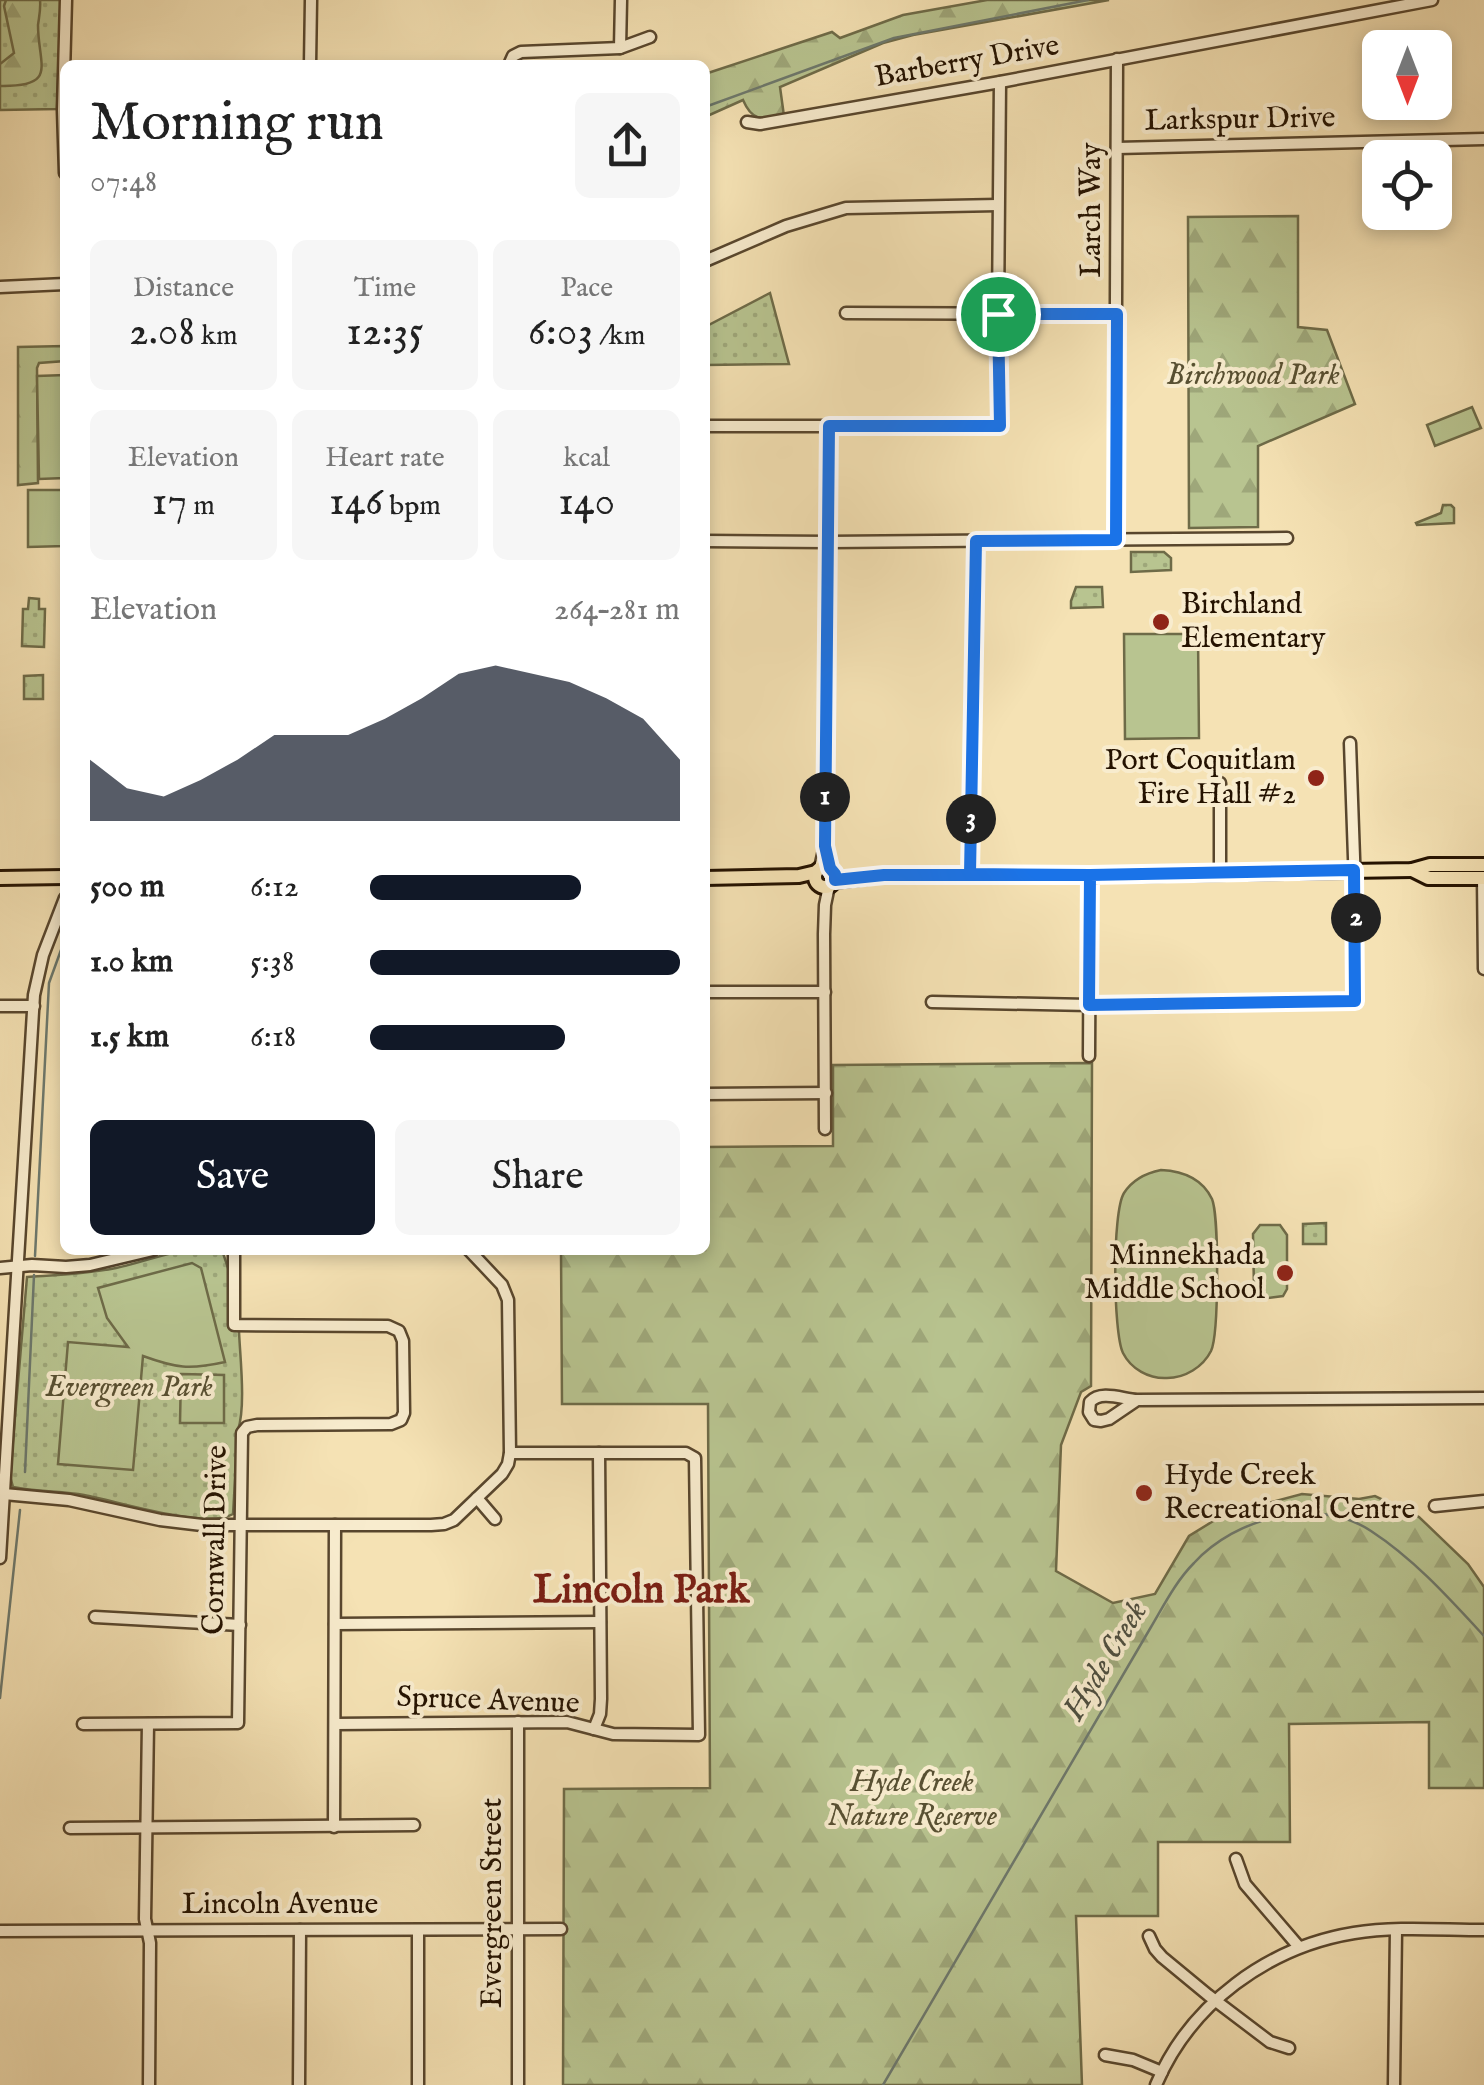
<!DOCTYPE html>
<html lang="en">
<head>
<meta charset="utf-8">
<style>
	body { margin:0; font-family:"IM FELL English",serif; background:#f6f6f6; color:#222; height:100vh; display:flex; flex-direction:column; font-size:38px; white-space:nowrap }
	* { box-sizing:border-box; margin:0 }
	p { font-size:32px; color:#767676 }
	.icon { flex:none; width:55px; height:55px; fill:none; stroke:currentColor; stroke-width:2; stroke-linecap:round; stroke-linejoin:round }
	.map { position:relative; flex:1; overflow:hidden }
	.drawer { position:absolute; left:60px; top:60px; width:650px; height:1195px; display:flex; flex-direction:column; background:#fff; border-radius:15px; box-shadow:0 5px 15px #0003 }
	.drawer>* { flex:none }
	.needle { width:65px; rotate:180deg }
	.controls { position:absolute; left:1362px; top:30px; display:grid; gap:20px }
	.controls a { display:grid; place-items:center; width:90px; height:90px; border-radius:15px; background:#fff; box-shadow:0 5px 15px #0003; font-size:50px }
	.pin { position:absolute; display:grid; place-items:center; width:85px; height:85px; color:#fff; margin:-42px; border:5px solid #fff; border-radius:50%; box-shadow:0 2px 10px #0007 }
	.km { position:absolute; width:50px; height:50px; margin:-25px; border-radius:50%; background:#222; color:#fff; font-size:28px; line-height:50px; text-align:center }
	.round { display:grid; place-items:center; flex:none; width:105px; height:105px; border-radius:15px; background:#f6f6f6 }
	.summary { display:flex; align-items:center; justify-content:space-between; height:170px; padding:0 30px }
	h1 { font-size:55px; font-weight:600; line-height:75px }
	.metrics { display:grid; grid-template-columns:repeat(3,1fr); gap:15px; height:170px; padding:10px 30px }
	.metrics div { display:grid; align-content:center; border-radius:15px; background:#f6f6f6; text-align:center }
	.metrics b { font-size:42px; font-weight:600 }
	.metrics small { font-size:28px; font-weight:400 }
	.metrics p { font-size:28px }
	.chart { height:280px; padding:20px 30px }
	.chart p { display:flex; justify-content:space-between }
	.chart svg { width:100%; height:180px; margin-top:10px; fill:#111827; opacity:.7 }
	.cta { display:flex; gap:20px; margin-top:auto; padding:20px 30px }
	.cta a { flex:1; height:115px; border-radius:15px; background:#111827; color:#fff; font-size:40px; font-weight:600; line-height:115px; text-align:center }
	.cta a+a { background:#f6f6f6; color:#222 }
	ul { padding:0 30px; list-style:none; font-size:32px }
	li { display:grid; grid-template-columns:160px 120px 1fr; align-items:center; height:75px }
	li i { height:25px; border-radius:12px; background:#111827 }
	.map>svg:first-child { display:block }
	.grass { fill:url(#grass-dots); stroke:#6e6b48; stroke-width:2.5 }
	.forest { fill:url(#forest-firs); stroke:#6e6b48; stroke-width:2.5 }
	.pitch { fill:#b8c490; stroke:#6e6b48; stroke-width:2.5 }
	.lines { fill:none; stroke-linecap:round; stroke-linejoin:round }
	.stream { stroke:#6d786c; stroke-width:2.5 }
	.minor-casing { stroke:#58462d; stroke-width:15 }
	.major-casing { stroke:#241200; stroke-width:18 }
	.minor { stroke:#f8ecce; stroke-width:10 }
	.major { stroke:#f5e2b4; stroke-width:12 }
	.route-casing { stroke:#fff; stroke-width:20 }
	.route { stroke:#1a73e8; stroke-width:12 }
	.poi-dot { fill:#8f2418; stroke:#f8ecce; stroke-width:4 }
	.labels { text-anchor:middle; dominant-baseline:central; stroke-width:8; stroke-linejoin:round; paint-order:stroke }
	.street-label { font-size:30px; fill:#241200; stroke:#f8ecce }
	.park-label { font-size:30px; font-style:italic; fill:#585032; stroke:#f8ecce }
	.poi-label { font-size:30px; fill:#241200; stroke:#f8ecce; text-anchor:start }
	.water-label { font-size:32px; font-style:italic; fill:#4e4e3f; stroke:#f8ecce }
	.district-label { font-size:40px; font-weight:bold; fill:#7a1f14; stroke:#f8ecce }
</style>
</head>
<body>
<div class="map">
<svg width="1484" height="2085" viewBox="0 0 1484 2085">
	<defs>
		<pattern id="grass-dots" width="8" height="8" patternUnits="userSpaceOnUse" patternTransform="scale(2.5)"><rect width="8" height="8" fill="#b8c490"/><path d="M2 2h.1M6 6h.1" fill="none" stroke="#9ea77a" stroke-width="1.8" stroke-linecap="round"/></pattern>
		<pattern id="forest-firs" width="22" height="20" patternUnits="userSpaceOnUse" patternTransform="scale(2.5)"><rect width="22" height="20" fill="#b8c490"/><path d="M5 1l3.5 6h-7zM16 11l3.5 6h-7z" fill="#9ea77a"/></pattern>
	</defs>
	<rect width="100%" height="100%" fill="#f5e2b4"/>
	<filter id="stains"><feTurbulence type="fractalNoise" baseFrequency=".002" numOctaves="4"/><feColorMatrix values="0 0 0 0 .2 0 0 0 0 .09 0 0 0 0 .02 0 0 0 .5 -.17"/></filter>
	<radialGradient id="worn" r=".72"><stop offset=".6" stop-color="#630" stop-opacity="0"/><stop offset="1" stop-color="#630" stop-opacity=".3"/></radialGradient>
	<g class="grass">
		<polygon points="0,0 61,0 57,109 0,110"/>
		<polygon points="770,293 789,364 705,365 705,327"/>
		<polygon points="1443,505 1451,505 1454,508 1454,523 1417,525 1416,523 1441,513"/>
		<polygon points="1131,552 1164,552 1171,558 1171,570 1131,572"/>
		<polygon points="1076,587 1102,587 1103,607 1071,608 1071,601"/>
		<polygon points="29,598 39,599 39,609 45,609 44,647 22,646 23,609 28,609"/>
		<polygon points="43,675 43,699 24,699 24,676"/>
		<polygon points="1326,1223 1326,1244 1303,1244 1303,1224"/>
		<path d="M 187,1250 L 222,1250 L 230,1274 L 234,1325 L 239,1331 C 240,1357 246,1406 238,1430 L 233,1514 C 206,1530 117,1501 84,1495 C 61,1491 36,1492 13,1487 L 10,1476 L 27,1277 C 56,1275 87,1274 116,1268 C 140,1263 162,1254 187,1250 Z"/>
	</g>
	<g class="forest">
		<path d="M 6,0 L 40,0 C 41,9 39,17 38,25 C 38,65 59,87 0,86 L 0,64 L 14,53 L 4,6 Z"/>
		<path d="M 987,0 L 1109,0 L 913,35 L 883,43 L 780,87 L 784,116 C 763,119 753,123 743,100 L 705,117 L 705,74 L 832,32 L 840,38 L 903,15 Z"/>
		<polygon points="1298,216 1298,327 1327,330 1355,404 1258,446 1258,527 1189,528 1188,217"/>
		<polygon points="65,346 65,361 39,363 37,368 38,483 18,485 18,347"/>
		<polygon points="1092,1063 1091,1386 1081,1392 1061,1445 1056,1571 1113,1603 1155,1594 1189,1536 1223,1515 1302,1494 1359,1499 1375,1496 1419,1517 1468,1564 1484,1587 1484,1788 1429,1788 1429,1722 1289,1724 1290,1842 1158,1842 1158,1916 1076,1916 1082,2085 563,2085 564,1789 710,1788 708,1404 562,1404 561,1250 705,1250 705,1147 833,1146 833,1065"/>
	</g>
	<g class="pitch">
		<polygon points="65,375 65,478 39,479 37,376"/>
		<polygon points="1472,407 1481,428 1435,446 1427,425"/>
		<polygon points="28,490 65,490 65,546 28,547"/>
		<polygon points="1124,634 1198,634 1199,738 1125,739"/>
		<path d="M 1161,1170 C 1182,1171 1202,1178 1212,1199 C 1219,1216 1219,1334 1211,1351 C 1203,1367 1185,1378 1167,1378 C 1149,1379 1131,1369 1123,1353 C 1113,1332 1112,1212 1124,1193 C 1133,1179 1146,1173 1161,1170 Z"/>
		<polygon points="1260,1225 1280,1225 1287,1235 1287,1289 1283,1296 1260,1299 1254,1290 1253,1234"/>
		<path d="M 192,1263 L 201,1268 L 225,1362 C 189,1370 176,1368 143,1356 L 133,1470 L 58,1464 L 68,1342 L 128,1347 L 107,1318 L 98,1288 Z"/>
		<polygon points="181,1374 224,1375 224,1423 180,1423"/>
	</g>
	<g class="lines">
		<g class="stream">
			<polyline points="705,107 894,38 1088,0"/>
			<polyline points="35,1256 49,983 65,939"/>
			<polyline points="25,1472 34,1275"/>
			<polyline points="0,1698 20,1510"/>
			<path d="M 883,2085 L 1151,1627 C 1164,1605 1176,1581 1194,1563 C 1235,1518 1317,1495 1371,1531 C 1414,1559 1449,1598 1484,1636"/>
		</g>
		<g class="minor-casing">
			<g id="minor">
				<polyline points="620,48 621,0"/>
				<polyline points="310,65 311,0"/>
				<polyline points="509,65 513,56 521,52 620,48 650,37"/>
				<polyline points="747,122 760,124 1000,82 1432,0"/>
				<polyline points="1117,148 1484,139"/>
				<polyline points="65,173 63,110 66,0"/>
				<polyline points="705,261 786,226 846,208 998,205"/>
				<polyline points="0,287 65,284"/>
				<polyline points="846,313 1117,314"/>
				<polyline points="705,426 1000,426 998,313 1000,82"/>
				<polyline points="1115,540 1117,59"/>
				<polyline points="705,541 829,542 1287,538"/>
				<polyline points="1220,783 1220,873"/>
				<polyline points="825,847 830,867"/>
				<polyline points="820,868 825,846 829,426"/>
				<polyline points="970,874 976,541"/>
				<polyline points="1483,878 1484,969"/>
				<polyline points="705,992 825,992"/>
				<polyline points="932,1002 1089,1005 1355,1001 1355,886 1350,743"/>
				<polyline points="0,1006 34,1006"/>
				<polyline points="1089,1056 1090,875"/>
				<polyline points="705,1094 826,1093"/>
				<polyline points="825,1129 824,934 825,905 829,886"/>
				<polyline points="0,1268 32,1265 66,1267 90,1265 153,1250"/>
				<path d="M 1137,1400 L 1109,1419 L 1101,1421 L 1094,1420 L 1089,1412 L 1090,1402 C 1101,1390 1122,1399 1137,1400 L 1484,1398"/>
				<polyline points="4,1494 69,1500 160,1520 202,1525 431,1525 444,1524 454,1520 502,1474 508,1464 510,1453 508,1300 502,1285 469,1250"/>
				<polyline points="477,1498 495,1519"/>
				<polyline points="1435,1506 1484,1501"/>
				<polyline points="0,1558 34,995 43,955 65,898"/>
				<polyline points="95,1617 240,1625"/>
				<polyline points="335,1624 600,1622"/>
				<polyline points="83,1724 238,1723 242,1433 247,1427 257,1425 391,1424 401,1420 404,1413 403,1341 399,1331 388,1326 234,1325 234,1250"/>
				<polyline points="148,1724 145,1919 150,1943 149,2085"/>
				<polyline points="335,1724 567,1722 613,1734 699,1735 695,1458 686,1453 510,1453"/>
				<polyline points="594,1729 600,1714 601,1699 599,1453"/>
				<polyline points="334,1827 335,1525"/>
				<polyline points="70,1828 414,1825"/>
				<polyline points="1236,1859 1245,1884 1299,1947"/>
				<polyline points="418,1930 418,2085"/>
				<polyline points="0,1931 561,1929"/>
				<polyline points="1149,1936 1155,1949 1162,1957 1208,1995 1270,2042 1289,2048"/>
				<polyline points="1105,2055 1133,2060 1162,2072"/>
				<polyline points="299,2085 300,1930"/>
				<polyline points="518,2085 518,1722"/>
				<path d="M 1156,2085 C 1190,2004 1268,1947 1354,1933 C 1396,1926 1441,1930 1484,1930"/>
				<polyline points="1394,2085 1396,1930"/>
			</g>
		</g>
		<g class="major-casing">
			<g id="major">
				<circle cx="825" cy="877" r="10"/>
				<polyline points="1412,870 1428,878 1484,878"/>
				<polyline points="0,878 65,877"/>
				<polyline points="705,878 799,876 816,872"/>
				<polyline points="835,881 884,875 1107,875 1412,870 1430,865 1484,865"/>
			</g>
		</g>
		<use href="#minor" class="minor"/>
		<use href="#major" class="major"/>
	</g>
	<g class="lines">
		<g class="route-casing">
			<polyline id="route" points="998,314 1000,426 829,426 825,846 830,868 835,874 835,880 884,875 1090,875 1354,870 1355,1001 1089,1005 1090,875 970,874 976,541 1116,540 1117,314 998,314"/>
		</g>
		<use href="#route" class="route"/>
	</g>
	<g class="poi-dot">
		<circle cx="1161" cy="622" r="10"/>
		<circle cx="1316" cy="778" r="10"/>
		<circle cx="1285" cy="1273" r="10"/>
		<circle cx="1144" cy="1493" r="10"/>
	</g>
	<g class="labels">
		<g class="street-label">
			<text transform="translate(967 62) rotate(-10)">Barberry Drive</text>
			<text transform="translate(1240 120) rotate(-1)">Larkspur Drive</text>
			<text transform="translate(1092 210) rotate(-90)">Larch Way</text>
			<text transform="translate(216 1540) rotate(-89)">Cornwall Drive</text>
			<text transform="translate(488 1701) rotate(2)">Spruce Avenue</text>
			<text transform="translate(493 1903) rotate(-90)">Evergreen Street</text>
			<text x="280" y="1905">Lincoln Avenue</text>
		</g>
		<g class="park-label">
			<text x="1253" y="376">Birchwood Park</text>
			<text x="129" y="1388">Evergreen Park</text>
			<text x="912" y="1783">Hyde Creek<tspan x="912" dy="34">Nature Reserve</tspan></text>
		</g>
		<g class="poi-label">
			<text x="1181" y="605">Birchland<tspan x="1181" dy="34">Elementary</tspan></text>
			<text x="1296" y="761" text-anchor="end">Port Coquitlam<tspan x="1296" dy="34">Fire Hall #2</tspan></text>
			<text x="1265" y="1256" text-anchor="end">Minnekhada<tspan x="1265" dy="34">Middle School</tspan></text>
			<text x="1164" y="1476">Hyde Creek<tspan x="1164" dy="34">Recreational Centre</tspan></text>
		</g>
		<g class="water-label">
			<text transform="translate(1106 1661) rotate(-59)">Hyde Creek</text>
		</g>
		<g class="district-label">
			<text x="641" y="1591">Lincoln Park</text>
		</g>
	</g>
	<rect width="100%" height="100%" filter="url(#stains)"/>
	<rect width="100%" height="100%" fill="url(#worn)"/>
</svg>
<div class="controls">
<a><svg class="needle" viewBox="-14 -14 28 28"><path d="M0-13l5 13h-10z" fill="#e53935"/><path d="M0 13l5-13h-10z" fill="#767676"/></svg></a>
<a><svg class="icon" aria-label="locate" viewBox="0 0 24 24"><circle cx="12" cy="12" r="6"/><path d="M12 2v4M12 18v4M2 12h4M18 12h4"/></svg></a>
</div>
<div class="pin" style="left:998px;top:314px;background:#1e9e55"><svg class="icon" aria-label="arrive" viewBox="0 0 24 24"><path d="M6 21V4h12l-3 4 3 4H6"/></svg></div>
<b class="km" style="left:825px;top:797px">1</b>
<b class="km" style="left:1356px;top:918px">2</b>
<b class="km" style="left:971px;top:819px">3</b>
<section class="drawer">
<div class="summary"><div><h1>Morning run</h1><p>07:48</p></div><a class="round"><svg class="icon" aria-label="share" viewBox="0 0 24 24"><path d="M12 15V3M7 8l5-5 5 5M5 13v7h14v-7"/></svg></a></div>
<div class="metrics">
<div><p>Distance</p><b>2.08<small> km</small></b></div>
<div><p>Time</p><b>12:35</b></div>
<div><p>Pace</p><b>6:03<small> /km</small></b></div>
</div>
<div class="metrics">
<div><p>Elevation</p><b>17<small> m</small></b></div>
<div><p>Heart rate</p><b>146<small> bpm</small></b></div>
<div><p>kcal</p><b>140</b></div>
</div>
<div class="chart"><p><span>Elevation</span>264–281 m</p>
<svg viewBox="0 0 160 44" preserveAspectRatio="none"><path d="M0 44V29L10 36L20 38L30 34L40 29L50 23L60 23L70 23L80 19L90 14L100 8L110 6L120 8L130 10L140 14L150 19L160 29V44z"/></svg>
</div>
<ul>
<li><b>500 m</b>6:12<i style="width:68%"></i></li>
<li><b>1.0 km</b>5:38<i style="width:100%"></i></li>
<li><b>1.5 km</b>6:18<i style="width:63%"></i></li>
</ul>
<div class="cta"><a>Save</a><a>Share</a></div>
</section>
</div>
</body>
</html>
